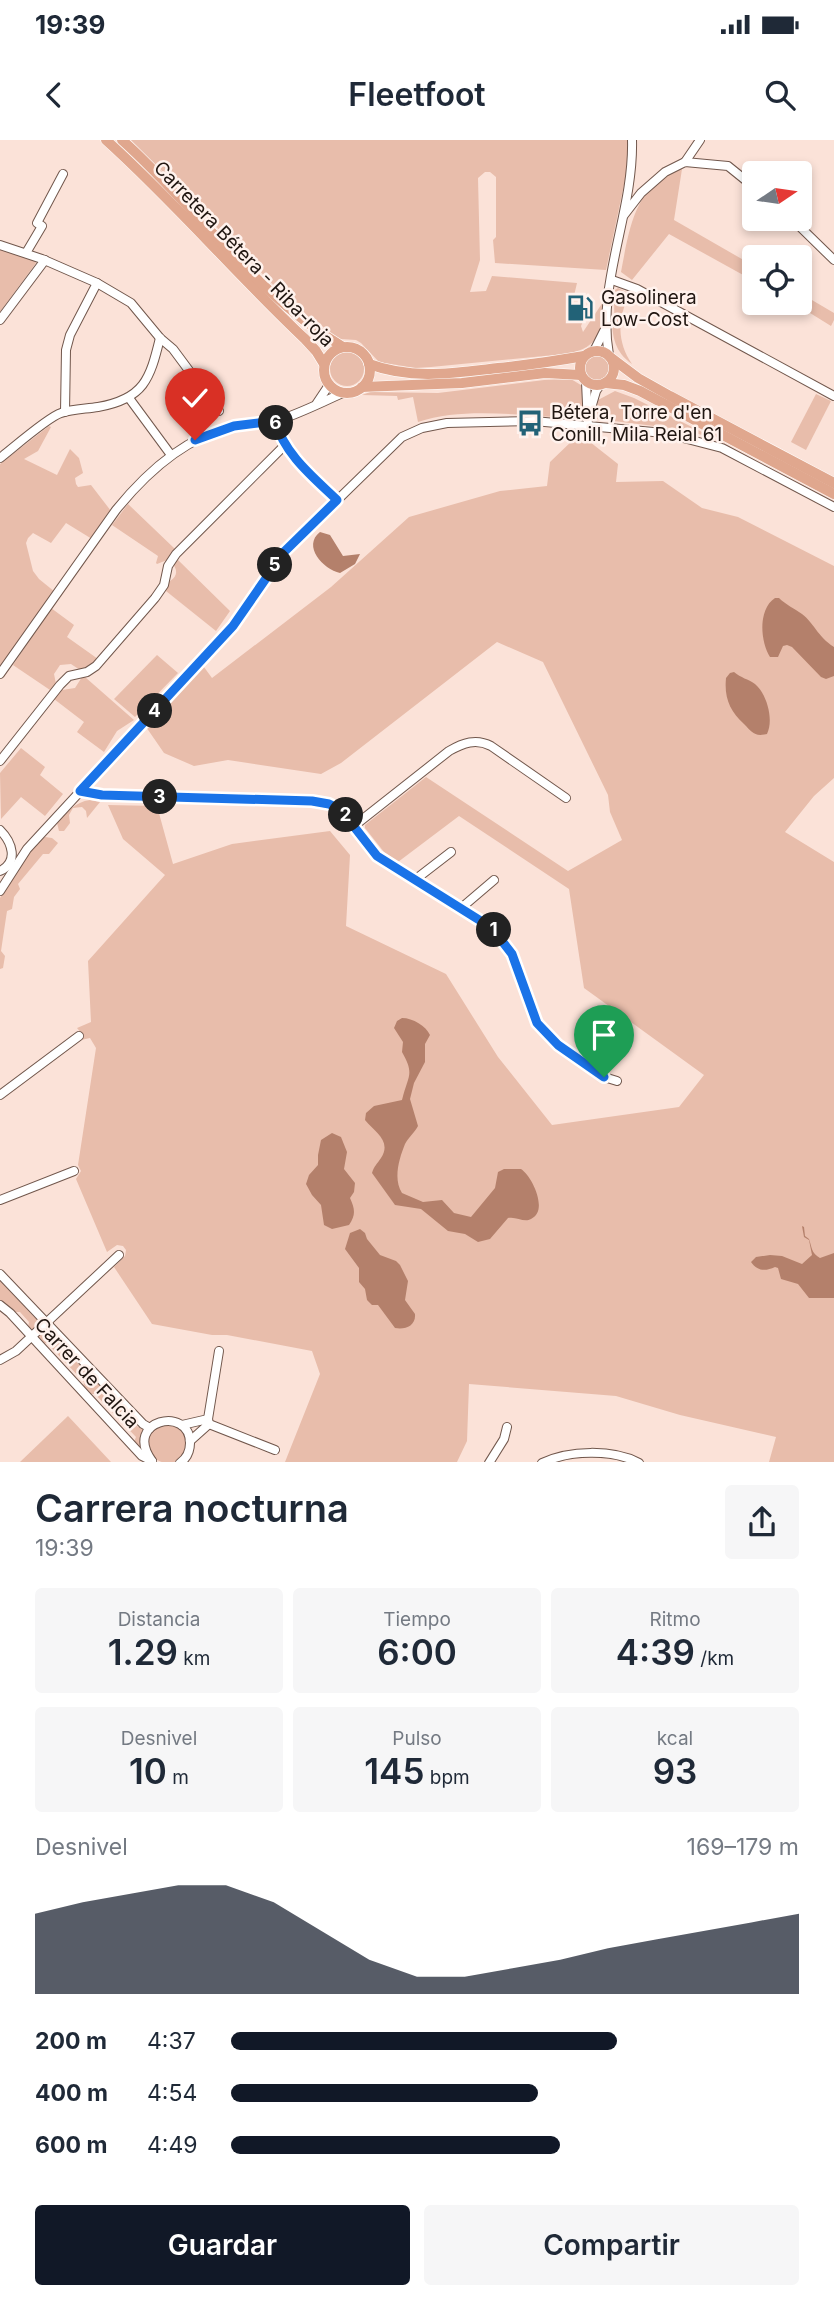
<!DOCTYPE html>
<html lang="es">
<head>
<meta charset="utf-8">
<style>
	body { margin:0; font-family:Inter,sans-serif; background:#f6f6f7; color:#1f2937; height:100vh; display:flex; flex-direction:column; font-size:26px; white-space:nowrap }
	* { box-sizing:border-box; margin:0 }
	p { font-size:23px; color:#747a83 }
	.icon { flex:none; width:38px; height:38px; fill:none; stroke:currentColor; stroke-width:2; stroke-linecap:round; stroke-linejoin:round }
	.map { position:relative; height:1322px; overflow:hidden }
	.sheet { display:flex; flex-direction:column; background:#fff; flex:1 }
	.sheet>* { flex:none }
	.needle { width:46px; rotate:77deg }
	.tools { position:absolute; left:742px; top:21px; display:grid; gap:14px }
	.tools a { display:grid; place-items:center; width:70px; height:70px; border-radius:7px; background:#fff; box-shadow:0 4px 10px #0003; font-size:35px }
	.pin { position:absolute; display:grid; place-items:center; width:60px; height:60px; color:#fff; margin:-72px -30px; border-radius:50% 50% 50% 0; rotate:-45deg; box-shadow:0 0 7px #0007 }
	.pin .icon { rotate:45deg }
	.km { position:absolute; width:35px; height:35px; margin:-18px; border-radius:50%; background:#222; color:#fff; font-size:19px; line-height:35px; text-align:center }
	.round { display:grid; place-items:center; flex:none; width:74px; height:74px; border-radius:7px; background:#f6f6f7 }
	.overview { display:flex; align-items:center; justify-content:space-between; height:119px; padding:0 35px }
	h1 { font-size:38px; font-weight:600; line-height:52px }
	.metrics { display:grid; grid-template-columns:repeat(3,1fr); gap:10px; height:119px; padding:7px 35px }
	.metrics div { display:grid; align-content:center; border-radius:7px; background:#f6f6f7; text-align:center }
	.metrics b { font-size:35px; font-weight:600 }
	.metrics small { font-size:19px; font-weight:400 }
	.metrics p { font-size:19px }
	.chart { height:196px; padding:14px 35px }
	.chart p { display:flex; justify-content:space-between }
	.chart svg { width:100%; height:126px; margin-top:7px; fill:#111827; opacity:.7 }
	.action { display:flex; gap:14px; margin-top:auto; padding:14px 35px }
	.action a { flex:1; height:80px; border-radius:7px; background:#111827; color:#fff; font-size:28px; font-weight:600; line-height:80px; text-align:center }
	.action a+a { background:#f6f6f7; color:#1f2937 }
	ul { padding:0 35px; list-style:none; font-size:23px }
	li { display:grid; grid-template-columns:112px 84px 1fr; align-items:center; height:52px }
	li i { height:18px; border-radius:9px; background:#111827 }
	.status { display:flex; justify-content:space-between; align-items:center; height:49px; padding:0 35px; background:#fff; direction:ltr }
	.status svg { height:19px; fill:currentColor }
	header { display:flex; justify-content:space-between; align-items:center; height:91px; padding:0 35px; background:#fff; font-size:32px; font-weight:600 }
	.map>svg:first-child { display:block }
	.green { fill:#e8bdab }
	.water { fill:#b4806b }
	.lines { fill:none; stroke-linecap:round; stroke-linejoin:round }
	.minor-casing { stroke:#71574c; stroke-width:10 }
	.major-casing { stroke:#fff; stroke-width:11 }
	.minor { stroke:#fff; stroke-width:8 }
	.major { stroke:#e0a78e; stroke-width:10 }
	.route-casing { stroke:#fff; stroke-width:14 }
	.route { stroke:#1a73e8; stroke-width:9 }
	.labels { text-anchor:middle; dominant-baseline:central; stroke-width:5; stroke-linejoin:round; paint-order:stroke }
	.street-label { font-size:19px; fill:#201611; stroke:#fff2ed }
	.poi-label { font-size:19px; fill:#201611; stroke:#fff2ed; text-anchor:start }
</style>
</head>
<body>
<div class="status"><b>19:39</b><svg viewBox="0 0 49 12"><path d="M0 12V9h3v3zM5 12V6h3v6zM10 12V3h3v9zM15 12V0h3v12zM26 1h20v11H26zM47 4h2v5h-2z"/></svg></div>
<header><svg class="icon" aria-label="back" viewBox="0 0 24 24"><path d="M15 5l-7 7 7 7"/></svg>Fleetfoot<svg class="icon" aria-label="search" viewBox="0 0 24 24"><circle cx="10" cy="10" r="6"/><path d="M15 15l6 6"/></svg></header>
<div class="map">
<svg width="834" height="1323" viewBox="0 0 834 1323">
	<rect width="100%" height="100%" fill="#fbe2d8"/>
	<g class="green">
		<path d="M 131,0 L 630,0 L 628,12 L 629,21 L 606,130 L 495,123 L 493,100 L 496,97 L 496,37 L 490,32 L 485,32 L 478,38 L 480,120 L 470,152 L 486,151 L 492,136 L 577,143 L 569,177 L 583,181 L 581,186 L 583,192 L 607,156 C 601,188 603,208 565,214 L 431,227 L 415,228 L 379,222 L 361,203 L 356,200 L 341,199 L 310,179 L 291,163 Z"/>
		<path d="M 682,29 L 674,80 L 754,126 L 754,141 L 669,94 L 632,140 L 621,132 C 629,91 634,43 682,29 Z"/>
		<polygon points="0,108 34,119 36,123 0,172"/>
		<path d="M 618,148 L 630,154 C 617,178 617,202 632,224 C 615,212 612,197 612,177 L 614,176 C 615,168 613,157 615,150 Z"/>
		<polygon points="800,153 834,173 834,180 831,186 794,163 800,163"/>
		<circle cx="347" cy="229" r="17"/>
		<circle cx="597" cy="228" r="12"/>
		<path d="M 571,239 L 584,247 L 585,276 L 583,278 C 531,278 469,265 418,282 L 413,257 L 398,260 L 397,256 L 362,255 L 370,252 L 438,253 L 544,240 Z"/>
		<polygon points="615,251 634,258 714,298 679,289 597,279 595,276 598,260"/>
		<polygon points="816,254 831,261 806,310 791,302"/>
		<polygon points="49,286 51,287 38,311 24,319 57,335 70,309 79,318 83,333 75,338 76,344 78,347 91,345 111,371 92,399 66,383 51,403 33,393 28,398 26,403 33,431 39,439 55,452 0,530 0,324"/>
		<polygon points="577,287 591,290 590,302 618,324 616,342 663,341 702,368 738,377 834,426 834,638 814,656 785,692 834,722 834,1322 769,1322 776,1297 680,1275 616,1256 469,1244 467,1301 457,1322 285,1322 320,1234 312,1211 227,1195 212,1195 152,1184 114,1127 125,1116 126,1110 123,1106 117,1105 107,1112 76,1039 81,1031 78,1025 96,908 90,898 81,900 82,894 77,888 91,882 88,821 165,735 123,699 108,665 157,666 173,724 232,704 330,691 350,715 346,786 446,834 498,917 552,985 679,967 704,935 584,848 569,749 459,676 398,722 384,712 365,688 365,685 426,637 568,731 622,700 610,672 608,655 543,522 497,502 341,623 321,634 228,620 194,626 164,613 144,584 201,523 212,538 331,447 409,377 500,351 547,346 550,322 575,298"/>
		<polygon points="128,364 175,409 167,420 157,424 156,423 158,416 112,385"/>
		<path d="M 177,419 L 230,471 L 216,491 L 166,451 L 168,442 C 176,438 179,432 173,424 Z"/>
		<polygon points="51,468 74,485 67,497 98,519 90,526 80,530 71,524 60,525 54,534 56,544 50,550 13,525"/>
		<polygon points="157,515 178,533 135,577 114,559"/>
		<polygon points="82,537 85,537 134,580 117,591 104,612 77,592 84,582 54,559 62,550 75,548"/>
		<polygon points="21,608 45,627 40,635 63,654 45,676 21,657 1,679 0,633"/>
		<path d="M 90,660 L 100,662 L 87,678 L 86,671 L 82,667 L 73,668 L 69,675 L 70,683 L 64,691 L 59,691 L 57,683 C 67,672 75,662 90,660 Z"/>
		<polygon points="45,697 52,698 58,703 49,714 43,714 18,744 20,749 14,757 12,769 7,771 1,811 5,816 3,828 0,829 0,758 30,710"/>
		<polygon points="0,1135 4,1139 3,1144 34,1177 39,1176 41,1183 34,1190 28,1187 29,1182 20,1172 13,1172 0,1161"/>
		<polygon points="47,1187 55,1191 54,1196 85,1229 90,1228 94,1239 138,1287 144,1286 141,1308 134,1302 136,1297 95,1254 89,1254 83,1248 84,1242 47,1203 42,1204 38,1198"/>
		<polygon points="68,1276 111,1322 20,1322"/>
		<circle cx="168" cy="1303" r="20"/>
	</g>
	<g class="water">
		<path d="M 320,392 L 330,395 L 343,416 L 360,414 L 355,424 L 340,433 C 323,429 302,406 320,392 Z"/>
		<path d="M 775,458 L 779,458 C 786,465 794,468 802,474 C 814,483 817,496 834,507 L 834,536 L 826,539 L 821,537 L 792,507 L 787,505 L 783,506 L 778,517 L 770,517 C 760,501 758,469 775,458 Z"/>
		<path d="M 734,532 C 741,538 748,539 755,544 C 767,554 774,580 767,594 C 754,597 752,592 744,584 C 730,571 724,558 726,538 L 730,533 Z"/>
		<path d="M 402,878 C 413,878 426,886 430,895 L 425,904 L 425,922 L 414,943 L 410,959 L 418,986 C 415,992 408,998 405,1004 C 399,1019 393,1039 402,1053 L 423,1062 L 442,1060 L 454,1073 L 471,1077 L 495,1048 L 498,1032 L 504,1029 L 521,1029 C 532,1036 549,1071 531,1079 C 524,1083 516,1076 508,1078 L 490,1099 L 478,1102 L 465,1094 L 448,1091 L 421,1069 L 395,1065 L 372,1033 C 374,1026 377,1024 381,1018 C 392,1001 375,992 365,980 L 366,973 L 374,966 L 402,960 C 408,935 415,935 402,912 L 403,902 L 394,888 L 397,881 Z"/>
		<path d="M 332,993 L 341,997 L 347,1012 L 344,1029 L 355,1043 L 354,1052 L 350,1058 C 355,1069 356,1075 349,1085 L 332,1089 L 324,1085 L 321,1065 L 312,1055 L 306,1044 L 309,1035 L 318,1025 L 318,1015 L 321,1000 Z"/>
		<path d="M 802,1086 L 804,1087 L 805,1096 L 809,1099 C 812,1107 811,1113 820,1118 L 834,1113 L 834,1158 L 809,1158 L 798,1144 L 781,1139 L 778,1128 L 775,1127 C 766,1131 758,1132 751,1122 L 756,1117 L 770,1115 L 782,1116 L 802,1124 L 812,1115 L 809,1100 L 804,1097 Z"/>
		<path d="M 360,1089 L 365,1093 L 367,1099 L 380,1115 L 396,1121 L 400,1125 L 408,1141 L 405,1160 L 415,1174 C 416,1186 405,1190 395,1188 L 378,1165 L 372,1165 L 367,1160 L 365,1149 L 359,1142 L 359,1128 L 345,1109 L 350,1093 Z"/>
	</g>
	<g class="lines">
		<g class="minor-casing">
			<g id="minor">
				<polyline points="685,22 700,0"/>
				<polyline points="624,75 641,53 665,32 685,22 728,26 754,47"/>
				<polyline points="792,79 834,120"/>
				<polyline points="0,105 42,119 97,143 131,163 160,198 173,209 219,271"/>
				<polyline points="26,113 42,86 37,83 63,34"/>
				<polyline points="612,140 637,149 834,256"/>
				<polyline points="0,180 45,120"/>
				<polyline points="594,211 604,191"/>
				<path d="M 609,215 C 596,144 634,72 632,0"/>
				<polyline points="586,242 588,285"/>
				<polyline points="129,258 171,315"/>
				<polyline points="317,263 329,245"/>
				<polyline points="591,268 596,251 600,245"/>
				<polyline points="65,272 66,210 70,195 97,143"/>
				<path d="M 275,281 C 285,315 313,337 337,360"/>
				<path d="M 0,318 C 13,308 48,277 61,273 C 72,269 86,269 98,267 C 144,259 150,239 160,198"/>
				<path d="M 0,534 L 116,370 C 146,333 184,298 231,287 C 247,284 264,285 279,280 C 301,273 322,262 343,253"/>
				<polyline points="0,621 60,545 69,536 87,532 96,526 155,458 164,445 168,426 176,414 285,305"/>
				<polyline points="80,651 102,655 312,661 329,664 341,670 377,716 492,788 512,814 532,870 537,883 547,895 558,905 604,937 617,941"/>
				<path d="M 354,686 L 449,611 C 463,603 476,598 491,606 L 566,658"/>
				<path d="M 0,690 C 12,702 19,722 0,731"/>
				<polyline points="416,739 451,712"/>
				<polyline points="0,751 27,709 233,486 285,411 402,297 422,288 447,283 534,281 664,293 722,308 834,367"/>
				<polyline points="460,769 494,740"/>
				<polyline points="0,955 79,896"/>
				<polyline points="0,1060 74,1031"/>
				<polyline points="0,1134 143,1284 150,1288"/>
				<polyline points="0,1165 10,1173 142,1316 152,1321"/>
				<polyline points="0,1220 16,1211 119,1115"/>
				<polyline points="208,1279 219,1211"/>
				<polyline points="209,1284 275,1310"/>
				<polyline points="182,1285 208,1279 209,1284 190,1301"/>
				<path d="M 152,1321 C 122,1280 190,1265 190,1303 C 190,1312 187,1318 180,1323"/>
				<polyline points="489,1323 504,1299 507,1287"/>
				<path d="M 542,1323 C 569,1310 613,1309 639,1323"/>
			</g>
		</g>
		<g class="major-casing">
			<g id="major">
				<path d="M 106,0 C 176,63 237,135 305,199 L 316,211 L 324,224"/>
				<path d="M 122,0 C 197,67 255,155 343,207"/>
				<circle cx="347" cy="230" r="23"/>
				<circle cx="597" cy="228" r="17"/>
				<polyline points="610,217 638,238 670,256 834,343"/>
				<path d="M 369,224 C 412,240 454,233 498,228 C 527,225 556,221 584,216"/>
				<polyline points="605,243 624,245 640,251 834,354"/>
				<polyline points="362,247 462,243 545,233 581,235"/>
			</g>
		</g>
		<use href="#minor" class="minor"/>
		<use href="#major" class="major"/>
	</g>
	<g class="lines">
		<g class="route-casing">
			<path id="route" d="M 195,300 L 234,286 L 275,281 C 285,315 313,337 337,360 L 285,411 L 233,486 L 80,651 L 102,655 L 312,661 L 329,664 L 341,670 L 377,716 L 492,788 L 512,814 L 537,883 L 558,905 L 604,937"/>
		</g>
		<use href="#route" class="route"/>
	</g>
	<defs>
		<g id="fuel-bare" transform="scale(2.1)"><path d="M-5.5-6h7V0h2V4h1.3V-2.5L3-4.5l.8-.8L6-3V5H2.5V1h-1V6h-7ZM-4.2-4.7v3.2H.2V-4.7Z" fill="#226277" stroke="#fff2ed" stroke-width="2.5" paint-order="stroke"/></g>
		<g id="bus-bare" transform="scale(2.1)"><path d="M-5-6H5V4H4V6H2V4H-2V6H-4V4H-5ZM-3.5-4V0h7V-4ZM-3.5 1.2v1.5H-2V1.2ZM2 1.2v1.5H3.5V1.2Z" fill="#226277" stroke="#fff2ed" stroke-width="2.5" paint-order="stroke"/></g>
	</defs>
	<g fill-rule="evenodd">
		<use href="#fuel-bare" x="580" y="168"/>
		<use href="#bus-bare" x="530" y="283"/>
	</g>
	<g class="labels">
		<g class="street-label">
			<text transform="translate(244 114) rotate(46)">Carretera Bétera - Riba-roja</text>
			<text transform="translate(87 1233) rotate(47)">Carrer de Falcia</text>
		</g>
		<g class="poi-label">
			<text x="601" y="157">Gasolinera<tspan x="601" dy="22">Low-Cost</tspan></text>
			<text x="551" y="272">Bétera, Torre d'en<tspan x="551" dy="22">Conill, Mila Reial 61</tspan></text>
		</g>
	</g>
</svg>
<div class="tools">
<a><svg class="needle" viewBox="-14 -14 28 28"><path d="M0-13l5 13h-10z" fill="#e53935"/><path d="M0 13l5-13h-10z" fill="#747a83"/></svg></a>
<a><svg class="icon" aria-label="locate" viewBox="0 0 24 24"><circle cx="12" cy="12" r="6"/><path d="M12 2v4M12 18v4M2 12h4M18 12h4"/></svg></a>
</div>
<div class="pin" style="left:604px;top:937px;background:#1e9e55"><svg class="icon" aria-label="arrive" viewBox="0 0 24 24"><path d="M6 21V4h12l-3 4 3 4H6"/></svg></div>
<div class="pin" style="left:195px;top:300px;background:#d93025"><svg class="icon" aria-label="check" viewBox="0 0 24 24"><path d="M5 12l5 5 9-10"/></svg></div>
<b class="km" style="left:494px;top:790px">1</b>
<b class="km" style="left:346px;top:675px">2</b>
<b class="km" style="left:160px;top:657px">3</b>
<b class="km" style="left:155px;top:571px">4</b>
<b class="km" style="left:275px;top:425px">5</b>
<b class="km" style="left:276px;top:283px">6</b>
</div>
<section class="sheet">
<div class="overview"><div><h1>Carrera nocturna</h1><p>19:39</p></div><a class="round"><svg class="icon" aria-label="share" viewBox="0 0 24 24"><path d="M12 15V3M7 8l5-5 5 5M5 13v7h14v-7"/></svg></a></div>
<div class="metrics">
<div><p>Distancia</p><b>1.29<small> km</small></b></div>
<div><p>Tiempo</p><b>6:00</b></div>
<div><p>Ritmo</p><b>4:39<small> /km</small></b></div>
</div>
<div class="metrics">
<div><p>Desnivel</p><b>10<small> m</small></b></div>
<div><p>Pulso</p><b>145<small> bpm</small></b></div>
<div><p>kcal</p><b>93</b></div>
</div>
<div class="chart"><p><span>Desnivel</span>169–179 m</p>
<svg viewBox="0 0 160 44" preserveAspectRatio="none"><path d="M0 44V16L10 12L20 9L30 6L40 6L50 12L60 22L70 32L80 38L90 38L100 35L110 32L120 28L130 25L140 22L150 19L160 16V44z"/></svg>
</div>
<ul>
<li><b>200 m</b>4:37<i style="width:68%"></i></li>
<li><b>400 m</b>4:54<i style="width:54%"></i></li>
<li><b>600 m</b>4:49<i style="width:58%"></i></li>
</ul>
<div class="action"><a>Guardar</a><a>Compartir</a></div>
</section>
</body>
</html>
